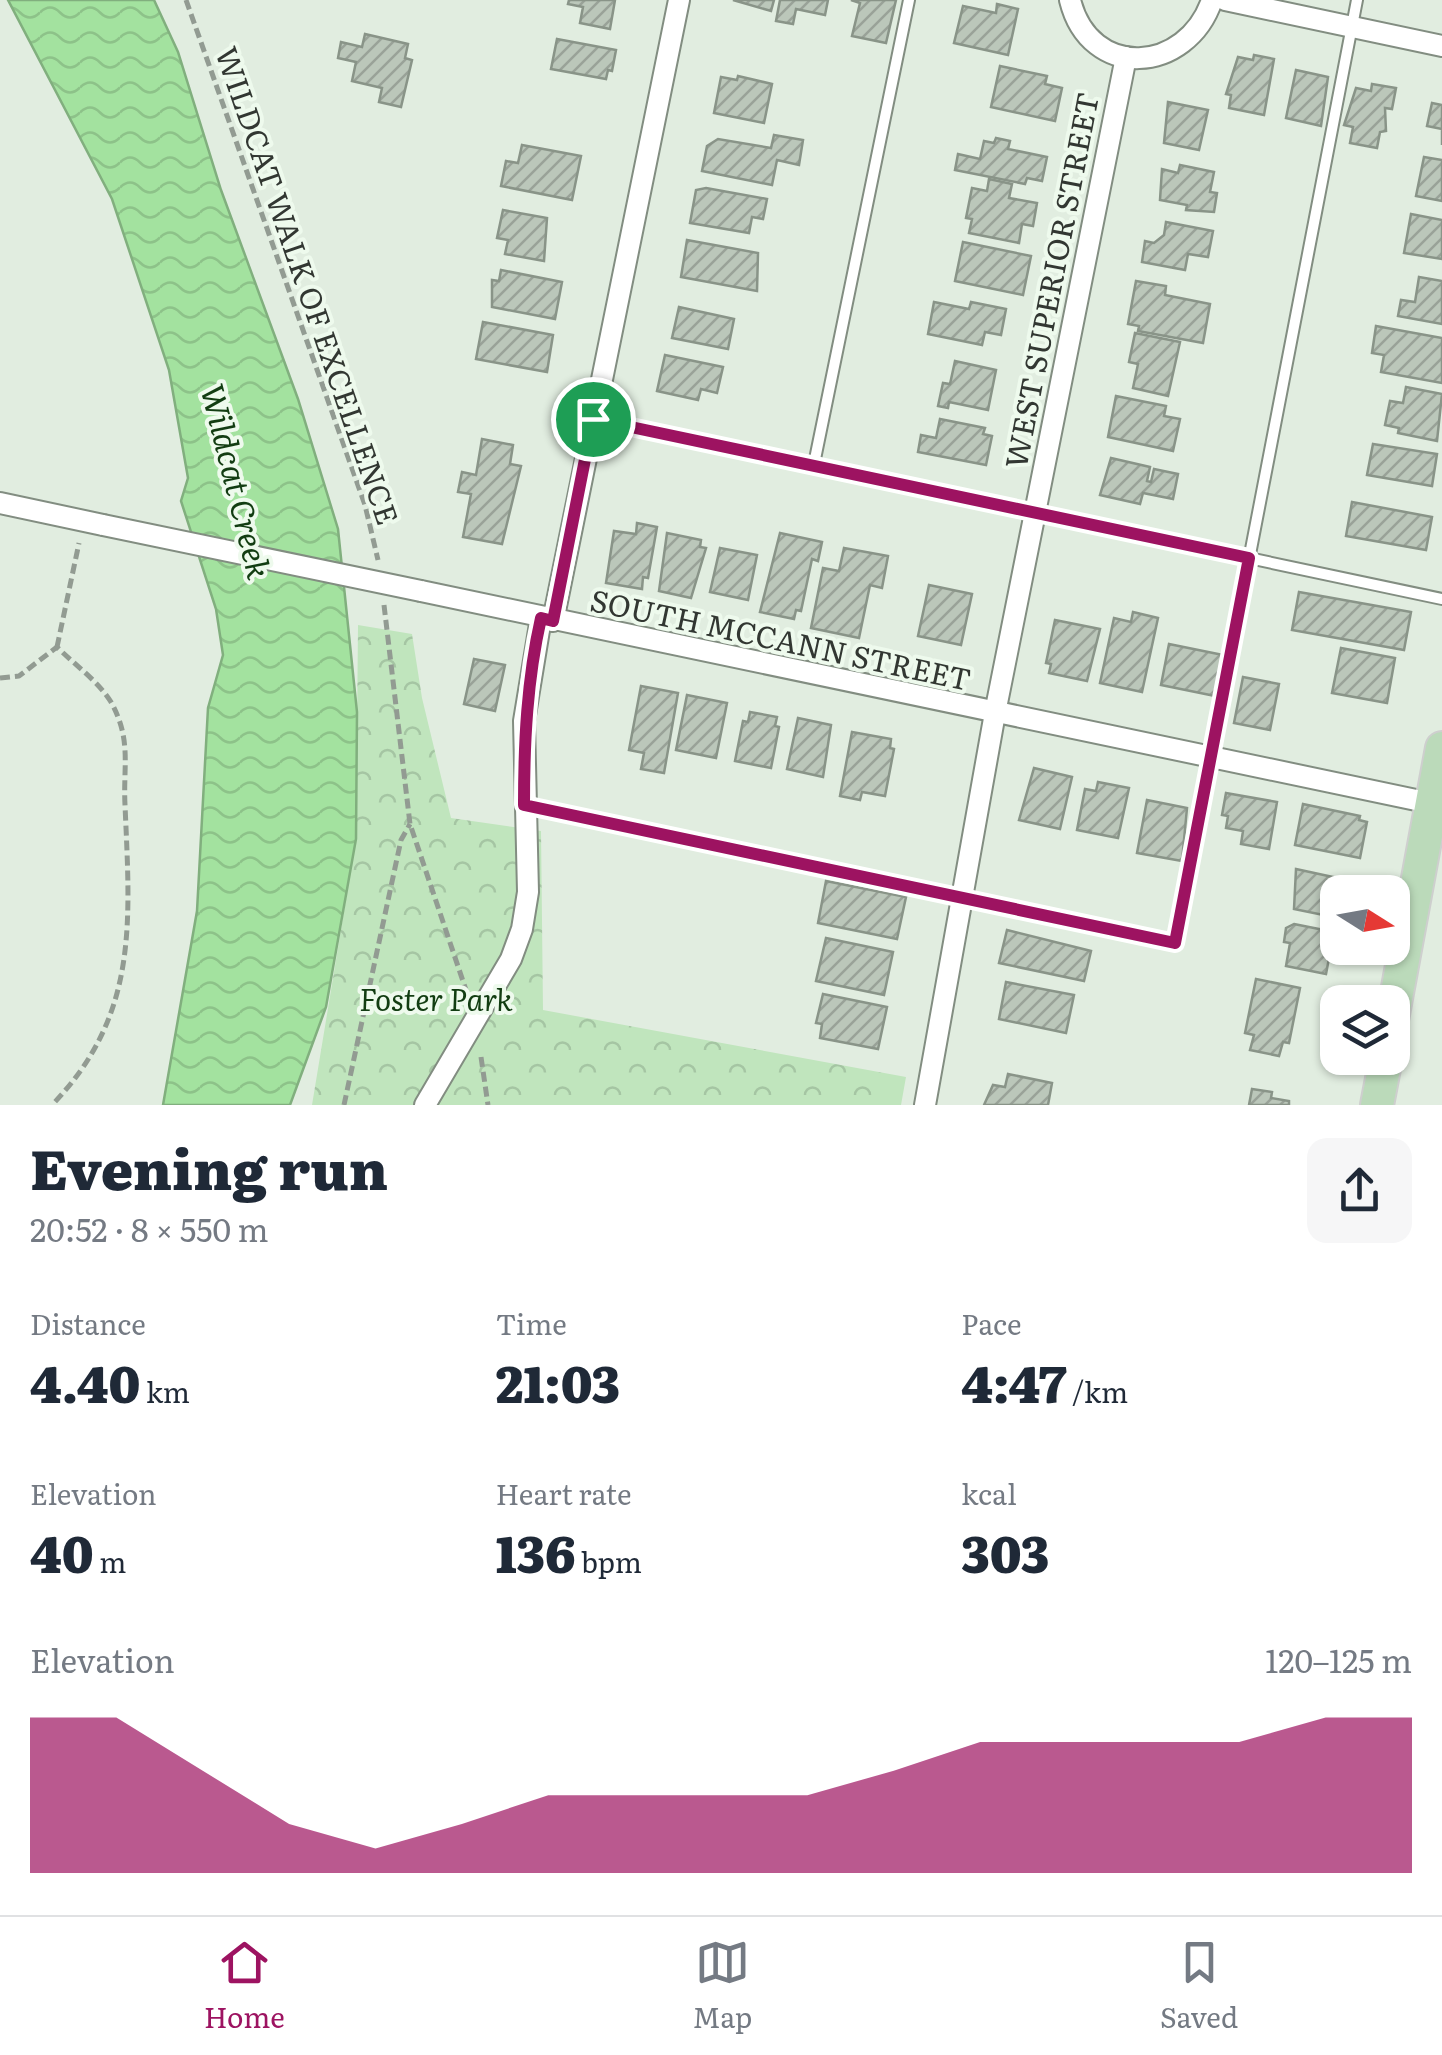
<!DOCTYPE html>
<html lang="en">
<head>
<meta charset="utf-8">
<style>
	body { margin:0; font-family:Literata,serif; background:#f6f6f7; color:#1f2937; height:100vh; display:flex; flex-direction:column; font-size:38px; white-space:nowrap }
	* { box-sizing:border-box; margin:0 }
	p { font-size:32px; color:#747a83 }
	.icon { flex:none; width:55px; height:55px; fill:none; stroke:currentColor; stroke-width:2; stroke-linecap:round; stroke-linejoin:round }
	.map { position:relative; height:1105px; overflow:hidden }
	.sheet { display:flex; flex-direction:column; background:#fff; flex:1 }
	.sheet>* { flex:none }
	.needle { width:65px; rotate:101deg }
	.tools { position:absolute; left:1320px; top:875px; display:grid; gap:20px }
	.tools a { display:grid; place-items:center; width:90px; height:90px; border-radius:20px; background:#fff; box-shadow:0 2px 8px #0004; font-size:50px }
	.pin { position:absolute; display:grid; place-items:center; width:85px; height:85px; color:#fff; margin:-42px; border:5px solid #fff; border-radius:50%; box-shadow:0 2px 10px #0007 }
	.round { display:grid; place-items:center; flex:none; width:105px; height:105px; border-radius:20px; background:#f6f6f7 }
	.overview { display:flex; align-items:center; justify-content:space-between; height:170px; padding:0 30px }
	h1 { font-size:55px; font-weight:800; line-height:75px }
	.metrics { display:grid; grid-template-columns:repeat(3,1fr); gap:15px; height:170px; padding:10px 30px }
	.metrics div { display:grid; align-content:center }
	.metrics b { font-size:50px; font-weight:800 }
	.metrics small { font-size:28px; font-weight:400 }
	.metrics p { font-size:28px }
	.chart { height:280px; padding:20px 30px }
	.chart p { display:flex; justify-content:space-between }
	.chart svg { width:100%; height:180px; margin-top:10px; fill:#9d1361; opacity:.7 }
	.dock { display:flex; justify-content:space-around; align-items:center; height:140px; border-top:2px solid #e0e1e3; background:#fff; font-size:28px; color:#747a83 }
	.dock a { display:grid; justify-items:center; gap:5px }
	.dock .current { color:#9d1361 }
	.map>svg:first-child { display:block }
	.park { fill:url(#park-crowns) }
	.water { fill:url(#water-waves); stroke:#81af7e; stroke-width:2.5 }
	.building { fill:url(#building-hatch); stroke:#899488; stroke-width:2.5 }
	.lines { fill:none; stroke-linecap:round; stroke-linejoin:round }
	.lane-casing { stroke:#828d81; stroke-width:14 }
	.street-casing { stroke:#828d81; stroke-width:24 }
	.primary-casing { stroke:#cecfce; stroke-width:36 }
	.path { stroke:#929b92; stroke-width:5; stroke-dasharray:10 5; stroke-linecap:butt }
	.lane { stroke:#fff; stroke-width:10 }
	.street { stroke:#fff; stroke-width:20 }
	.primary { stroke:#bbdaba; stroke-width:32 }
	.street-bridge-casing { stroke:#828d81; stroke-width:24; stroke-linecap:butt }
	.street-bridge { stroke:#fff; stroke-width:20 }
	.route-casing { stroke:#fff; stroke-width:20 }
	.route { stroke:#9d1361; stroke-width:12 }
	.labels { text-anchor:middle; dominant-baseline:central; stroke-width:8; stroke-linejoin:round; paint-order:stroke }
	.street-label { font-size:30px; fill:#323732; stroke:#eefaed }
	.park-label { font-size:30px; font-style:italic; fill:#123d12; stroke:#eefaed }
	.water-label { font-size:32px; font-style:italic; fill:#123d12; stroke:#eefaed }
</style>
</head>
<body>
<div class="map">
<svg width="1442" height="1105" viewBox="0 0 1442 1105">
	<defs>
		<pattern id="park-crowns" width="20" height="18" patternUnits="userSpaceOnUse" patternTransform="scale(2.5)"><rect width="20" height="18" fill="#c0e5bd"/><path d="M2 6a3 3 0 1 1 6 0M12 15a3 3 0 1 1 6 0" fill="none" stroke="#a5c5a3"/></pattern>
		<pattern id="water-waves" width="16" height="10" patternUnits="userSpaceOnUse" patternTransform="scale(2.5)"><rect width="16" height="10" fill="#a3e29f"/><path d="M0 5q4-4 8 0t8 0" fill="none" stroke="#8dc289"/></pattern>
		<pattern id="building-hatch" width="6" height="6" patternUnits="userSpaceOnUse" patternTransform="scale(2.5)"><rect width="6" height="6" fill="#bbc7ba"/><path d="M-1 1l2-2M0 6l6-6M5 7l2-2" fill="none" stroke="#99a298"/></pattern>
	</defs>
	<rect width="100%" height="100%" fill="#e1ede0"/>
	<polygon class="park" points="358,625 412,634 422,698 451,818 541,831 543,1010 906,1077 901,1105 312,1105 356,839"/>
	<polygon class="water" points="8,0 154,0 178,52 221,190 298,399 338,529 357,712 356,839 326,1007 290,1105 163,1105 197,911 208,708 223,655 216,609 181,501 188,478 169,370 112,199"/>
	<g class="building">
		<polygon points="569,0 615,0 610,29 580,23 583,7 568,4"/>
		<polygon points="733,0 774,0 771,11"/>
		<polygon points="780,0 828,0 825,15 796,9 793,24 776,21"/>
		<polygon points="896,0 886,43 852,36 860,3 851,0"/>
		<polygon points="997,4 1018,9 1008,55 954,43 963,6 996,13"/>
		<polygon points="365,34 408,44 405,58 412,60 401,107 379,102 382,88 352,81 356,62 338,58 341,42 362,47"/>
		<polygon points="557,39 616,50 612,71 608,70 606,79 551,69"/>
		<polygon points="1254,55 1274,59 1264,115 1229,108 1231,95 1226,94 1238,57 1253,60"/>
		<polygon points="1000,66 1047,76 1045,84 1062,88 1055,121 991,107"/>
		<polygon points="1296,70 1328,77 1321,126 1286,118"/>
		<polygon points="738,76 772,84 764,123 714,113 721,77 737,80"/>
		<polygon points="1372,84 1396,88 1392,109 1385,108 1386,131 1380,132 1377,148 1350,143 1353,127 1344,125 1356,88 1371,91"/>
		<polygon points="1168,102 1208,110 1199,150 1164,143"/>
		<polygon points="1432,103 1442,105 1442,145 1442,129 1427,126"/>
		<polygon points="774,135 803,140 799,165 777,160 772,185 702,171 707,146 718,139 771,148"/>
		<polygon points="996,138 1010,141 1008,149 1047,157 1042,181 1027,178 1025,184 955,170 958,154 980,159 984,141 994,143"/>
		<polygon points="522,145 581,156 572,200 501,186 506,161 518,163"/>
		<polygon points="1424,157 1442,160 1442,201 1416,196"/>
		<polygon points="1180,165 1214,172 1210,192 1217,193 1214,212 1186,210 1187,205 1160,200 1162,169 1178,173"/>
		<polygon points="989,179 1012,184 1009,198 1037,203 1033,226 1022,224 1019,243 969,233 972,219 966,218 972,188 987,191"/>
		<polygon points="706,188 767,199 763,219 752,217 749,233 690,223 696,190"/>
		<polygon points="503,210 547,218 544,261 505,254 508,240 497,238"/>
		<polygon points="1411,214 1442,220 1442,259 1404,253"/>
		<polygon points="1166,222 1213,231 1208,257 1188,254 1185,270 1142,262 1145,241 1154,243 1164,235"/>
		<polygon points="687,240 758,253 757,291 681,277"/>
		<polygon points="963,242 1031,256 1023,295 955,281"/>
		<polygon points="501,270 562,282 555,319 492,307 492,280 499,281"/>
		<polygon points="1419,277 1442,281 1442,324 1398,316 1401,300 1415,302"/>
		<polygon points="1136,281 1166,286 1165,295 1210,304 1203,343 1138,331 1139,326 1128,324"/>
		<polygon points="934,302 969,309 971,302 1006,309 1001,335 985,332 982,345 928,334"/>
		<polygon points="679,307 734,319 728,349 672,338"/>
		<polygon points="483,322 553,335 547,372 476,359"/>
		<polygon points="1376,326 1442,338 1442,383 1381,372 1384,355 1372,353"/>
		<polygon points="1135,333 1180,342 1168,396 1133,388 1138,364 1129,362"/>
		<polygon points="665,355 723,367 717,393 701,389 698,400 657,391"/>
		<polygon points="955,361 996,370 988,410 949,402 948,408 938,406 943,383 950,384"/>
		<polygon points="1406,387 1442,394 1437,441 1398,433 1399,428 1385,425 1390,401 1403,403"/>
		<polygon points="1116,396 1166,406 1164,416 1180,419 1173,451 1108,437"/>
		<polygon points="940,419 985,428 983,434 992,436 986,465 918,452 921,435 936,438"/>
		<polygon points="482,439 513,445 510,464 521,466 502,544 463,537 471,494 458,492 462,472 476,475"/>
		<polygon points="1373,444 1437,454 1432,486 1367,475"/>
		<polygon points="1111,458 1150,467 1147,481 1151,482 1154,469 1178,474 1173,499 1143,493 1140,504 1100,495"/>
		<polygon points="1352,502 1432,517 1426,550 1346,536"/>
		<polygon points="637,523 657,527 648,578 643,577 642,589 606,583 614,531 636,534"/>
		<polygon points="667,533 701,540 700,547 706,548 691,598 659,591"/>
		<polygon points="780,533 822,542 818,561 812,559 801,611 796,610 794,619 760,612"/>
		<polygon points="720,548 757,555 748,600 710,592"/>
		<polygon points="844,548 888,556 882,588 870,585 859,638 811,628 823,568 839,571"/>
		<polygon points="929,585 972,594 961,645 918,636"/>
		<polygon points="1299,592 1411,612 1404,650 1292,630"/>
		<polygon points="1133,612 1158,618 1142,692 1100,683 1114,618 1131,622"/>
		<polygon points="1055,620 1100,629 1087,681 1049,673 1051,664 1046,663"/>
		<polygon points="1169,644 1223,655 1215,696 1161,685"/>
		<polygon points="1341,648 1395,658 1387,703 1332,693"/>
		<polygon points="474,659 505,665 495,711 464,704"/>
		<polygon points="1243,677 1279,684 1270,730 1234,723"/>
		<polygon points="641,686 678,693 664,773 641,769 644,753 629,750"/>
		<polygon points="687,695 727,703 716,758 676,750"/>
		<polygon points="750,712 777,717 775,726 779,727 771,768 735,761 743,721 748,722"/>
		<polygon points="798,718 831,725 823,777 787,769"/>
		<polygon points="852,732 891,739 890,748 894,749 885,796 862,792 860,800 840,796"/>
		<polygon points="1034,768 1072,777 1060,829 1019,820"/>
		<polygon points="1098,782 1129,788 1118,838 1077,830 1085,789 1096,791"/>
		<polygon points="1226,793 1277,802 1269,849 1241,844 1243,831 1226,828 1228,816 1222,815"/>
		<polygon points="1147,800 1187,808 1182,861 1137,853"/>
		<polygon points="1303,804 1360,816 1359,820 1367,822 1360,858 1295,845"/>
		<polygon points="1296,869 1356,882 1354,892 1338,892 1338,918 1294,909"/>
		<polygon points="826,881 906,897 897,939 818,923"/>
		<polygon points="1294,924 1334,932 1326,974 1286,966 1290,943 1284,942 1286,928"/>
		<polygon points="1007,930 1091,951 1084,981 999,963"/>
		<polygon points="826,938 893,952 884,995 816,981"/>
		<polygon points="1256,979 1300,988 1289,1043 1283,1042 1279,1056 1250,1050 1254,1035 1245,1033"/>
		<polygon points="1006,982 1074,995 1066,1033 999,1019"/>
		<polygon points="823,994 887,1007 878,1049 820,1038 822,1024 816,1023"/>
		<polygon points="1008,1074 1052,1083 1048,1105 984,1105 993,1085 1005,1087"/>
		<polygon points="1252,1089 1272,1092 1271,1098 1289,1101 1289,1105 1249,1105"/>
	</g>
	<g class="lines">
		<g class="lane-casing">
			<g id="lane">
				<polyline points="593,419 1442,599"/>
				<polyline points="814,464 909,0"/>
				<polyline points="526,806 1175,943 1357,0"/>
			</g>
		</g>
		<g class="street-casing">
			<g id="street">
				<path d="M 1070,0 C 1090,81 1187,74 1212,0"/>
				<polyline points="1225,0 1442,46"/>
				<polyline points="0,503 103,525"/>
				<polyline points="421,591 1440,805"/>
				<polyline points="553,621 679,0"/>
				<polyline points="425,1105 511,959 522,929 528,892 524,721 541,618"/>
				<polyline points="925,1105 995,713 1126,57"/>
			</g>
		</g>
		<g class="primary-casing">
			<g id="primary">
				<polyline points="1392,1020 1442,748"/>
				<polyline points="1377,1105 1386,1058"/>
			</g>
		</g>
		<g class="path">
			<polyline points="186,0 365,505 378,560"/>
			<polyline points="384,605 410,824 467,993"/>
			<polyline points="57,647 79,543"/>
			<path d="M 0,678 L 19,676 L 57,647 C 74,664 99,682 111,702 C 132,740 123,766 125,805 C 130,922 139,1015 52,1105"/>
			<polyline points="481,1057 488,1105"/>
			<polyline points="344,1105 401,840 410,824"/>
		</g>
		<use href="#lane" class="lane"/>
		<use href="#street" class="street"/>
		<use href="#primary" class="primary"/>
		<g class="street-bridge-casing">
			<polyline id="street-bridge" points="103,525 421,591"/>
		</g>
		<use href="#street-bridge" class="street-bridge"/>
	</g>
	<g class="lines">
		<g class="route-casing">
			<path id="route" d="M 593,419 L 1249,558 L 1175,943 L 524,805 C 524,742 527,680 541,618 L 553,621 Z"/>
		</g>
		<use href="#route" class="route"/>
	</g>
	<g class="labels">
		<g class="street-label">
			<text transform="translate(1050 280) rotate(-79)">WEST SUPERIOR STREET</text>
			<text transform="translate(309 285) rotate(71)">WILDCAT WALK OF EXCELLENCE</text>
			<text transform="translate(781 638) rotate(12)">SOUTH MCCANN STREET</text>
		</g>
		<g class="park-label">
			<text x="436" y="998">Foster Park</text>
		</g>
		<g class="water-label">
			<text transform="translate(238 481) rotate(76)">Wildcat Creek</text>
		</g>
	</g>
</svg>
<div class="tools">
<a><svg class="needle" viewBox="-14 -14 28 28"><path d="M0-13l5 13h-10z" fill="#e53935"/><path d="M0 13l5-13h-10z" fill="#747a83"/></svg></a>
<a><svg class="icon" aria-label="layers" viewBox="0 0 24 24"><path d="M12 4l9 5-9 5-9-5zM3 14l9 5 9-5"/></svg></a>
</div>
<div class="pin" style="left:593px;top:419px;background:#1e9e55"><svg class="icon" aria-label="arrive" viewBox="0 0 24 24"><path d="M6 21V4h12l-3 4 3 4H6"/></svg></div>
</div>
<section class="sheet">
<div class="overview"><div><h1>Evening run</h1><p>20:52 · 8 × 550 m</p></div><a class="round"><svg class="icon" aria-label="share" viewBox="0 0 24 24"><path d="M12 15V3M7 8l5-5 5 5M5 13v7h14v-7"/></svg></a></div>
<div class="metrics">
<div><p>Distance</p><b>4.40<small> km</small></b></div>
<div><p>Time</p><b>21:03</b></div>
<div><p>Pace</p><b>4:47<small> /km</small></b></div>
</div>
<div class="metrics">
<div><p>Elevation</p><b>40<small> m</small></b></div>
<div><p>Heart rate</p><b>136<small> bpm</small></b></div>
<div><p>kcal</p><b>303</b></div>
</div>
<div class="chart"><p><span>Elevation</span>120–125 m</p>
<svg viewBox="0 0 160 44" preserveAspectRatio="none"><path d="M0 44V6L10 6L20 19L30 32L40 38L50 32L60 25L70 25L80 25L90 25L100 19L110 12L120 12L130 12L140 12L150 6L160 6V44z"/></svg>
</div>
</section>
<nav class="dock">
<a class="current"><svg class="icon" aria-label="home" viewBox="0 0 24 24"><path d="M3 11l9-7 9 7M6 9v11h12V9"/></svg>Home</a>
<a><svg class="icon" aria-label="map" viewBox="0 0 24 24"><path d="M3 6l6-2 6 2 6-2v14l-6 2-6-2-6 2zM9 4v14M15 6v14"/></svg>Map</a>
<a><svg class="icon" aria-label="saved" viewBox="0 0 24 24"><path d="M7 4h10v16l-5-4-5 4z"/></svg>Saved</a>
</nav>
</body>
</html>
